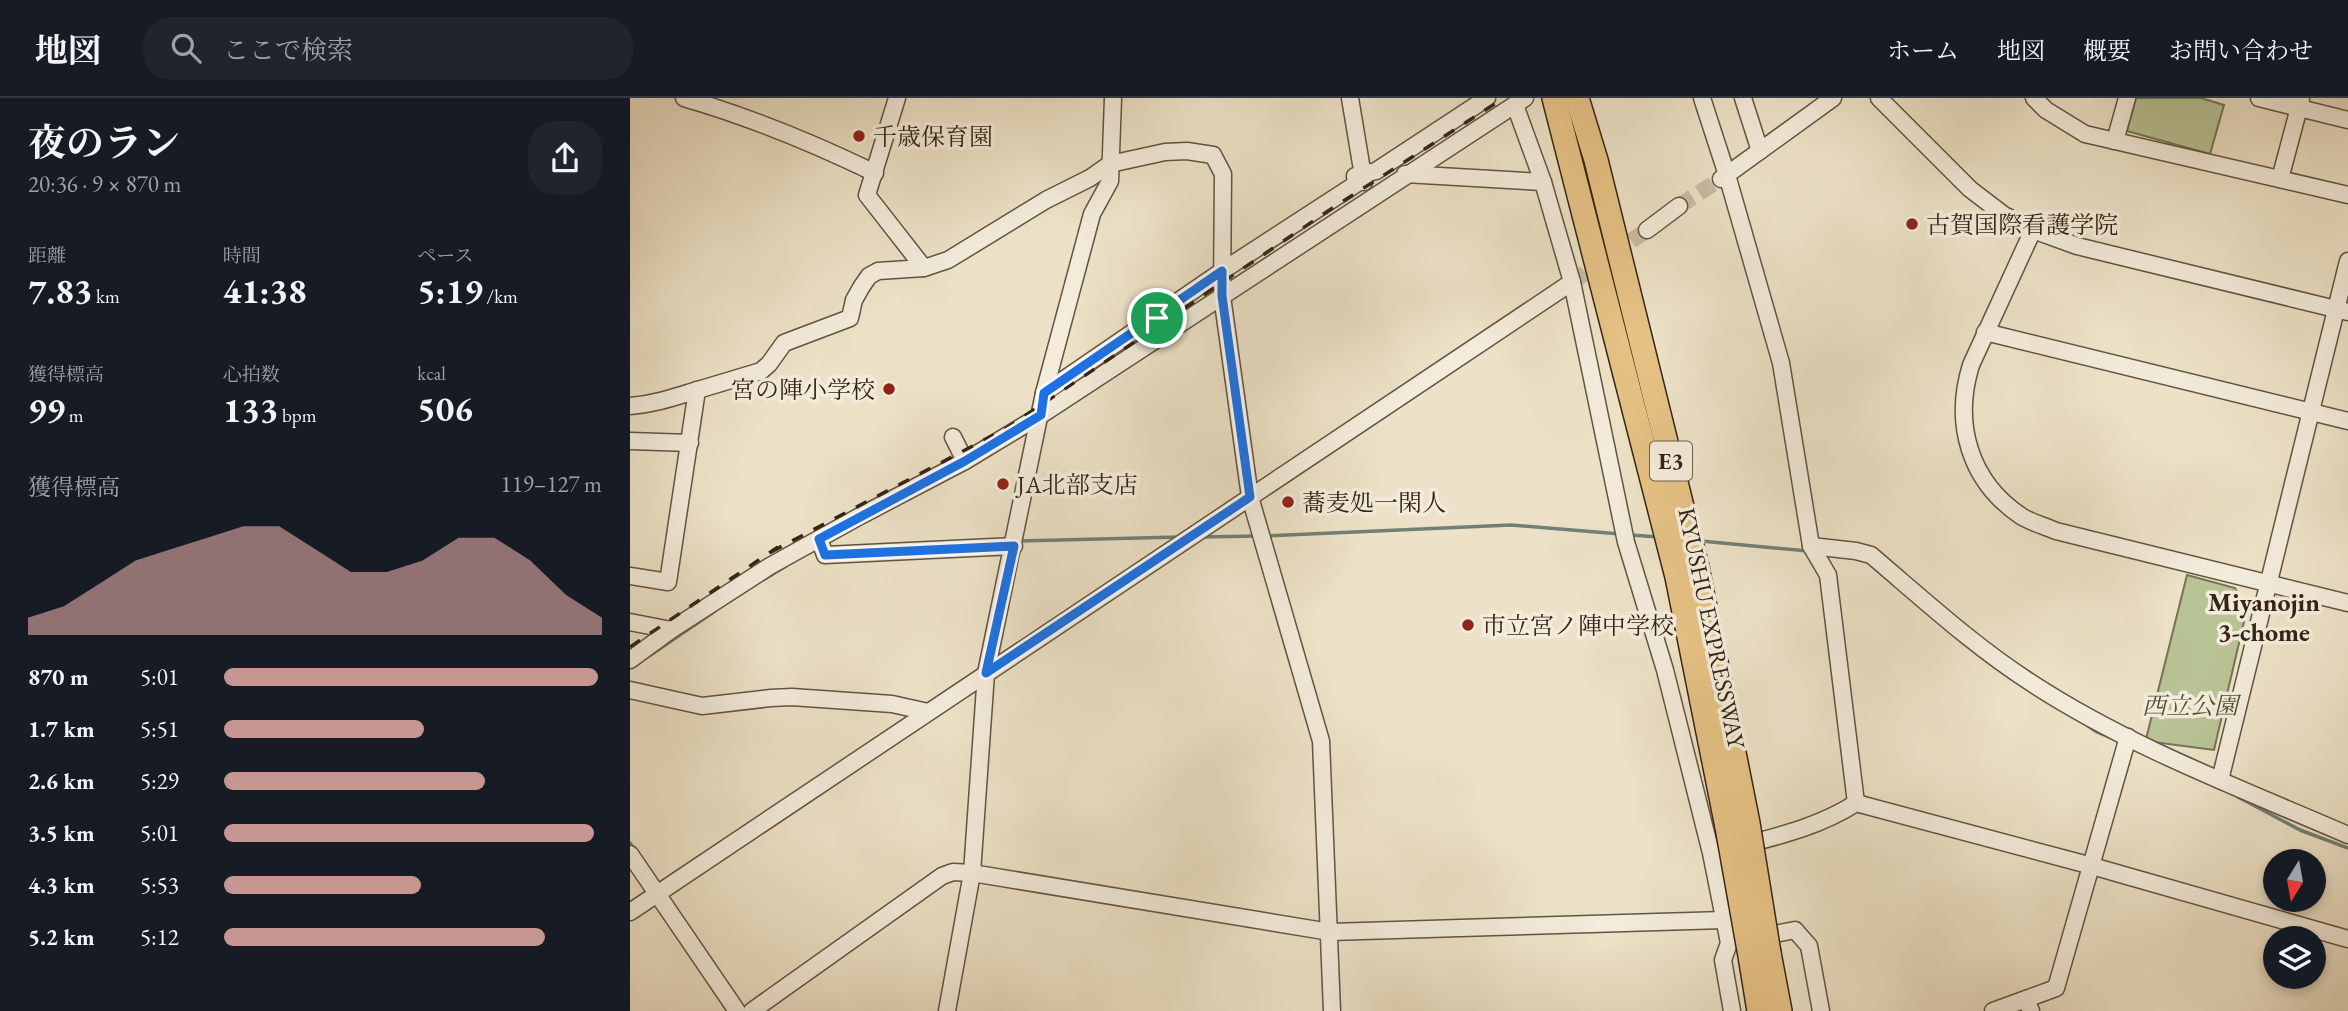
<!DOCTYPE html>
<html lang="ja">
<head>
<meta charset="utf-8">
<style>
	body { margin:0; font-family:"EB Garamond","Noto Serif JP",serif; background:#20242c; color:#f1f3f6; height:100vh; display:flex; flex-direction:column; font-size:26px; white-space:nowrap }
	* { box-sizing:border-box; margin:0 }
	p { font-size:23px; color:#9ea1a6 }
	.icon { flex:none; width:38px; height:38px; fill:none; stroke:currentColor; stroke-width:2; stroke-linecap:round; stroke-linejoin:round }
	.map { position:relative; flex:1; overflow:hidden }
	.details { display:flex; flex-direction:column; background:#171b24; width:630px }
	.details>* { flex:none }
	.needle { width:46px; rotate:191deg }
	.fabs { position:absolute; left:1633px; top:751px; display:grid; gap:14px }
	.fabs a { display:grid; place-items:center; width:63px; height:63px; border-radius:50%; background:#171b24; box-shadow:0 4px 10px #0003; font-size:35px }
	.pin { position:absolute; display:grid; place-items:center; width:60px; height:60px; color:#fff; margin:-30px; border:4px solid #fff; border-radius:50%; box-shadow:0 2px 7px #0007 }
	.round { display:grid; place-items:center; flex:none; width:74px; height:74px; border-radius:28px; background:#20242c }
	.overview { display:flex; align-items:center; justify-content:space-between; height:119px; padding:0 28px }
	h1 { font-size:38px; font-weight:700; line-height:52px }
	.figures { display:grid; grid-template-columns:repeat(3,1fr); gap:10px; height:119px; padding:7px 28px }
	.figures div { display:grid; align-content:center }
	.figures b { font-size:35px; font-weight:700 }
	.figures small { font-size:19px; font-weight:400 }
	.figures p { font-size:19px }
	.chart { height:196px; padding:14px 28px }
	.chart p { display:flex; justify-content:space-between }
	.chart svg { width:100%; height:126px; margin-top:7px; fill:#c59692; opacity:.7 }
	ul { padding:0 28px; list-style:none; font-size:23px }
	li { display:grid; grid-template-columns:112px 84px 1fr; align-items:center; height:52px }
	li i { height:18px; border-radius:9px; background:#c59692 }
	header { display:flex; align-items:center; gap:42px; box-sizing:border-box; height:98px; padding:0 35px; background:#171b24; border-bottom:2px solid #363941 }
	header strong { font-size:33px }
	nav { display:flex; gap:38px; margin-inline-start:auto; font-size:24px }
	.search { width:490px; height:63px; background:#20242c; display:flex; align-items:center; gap:18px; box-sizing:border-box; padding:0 24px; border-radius:28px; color:#9ea1a6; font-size:26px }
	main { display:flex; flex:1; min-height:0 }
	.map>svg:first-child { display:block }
	.green { fill:#b8c396; stroke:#767456; stroke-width:2 }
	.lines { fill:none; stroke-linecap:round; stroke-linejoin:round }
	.stream { stroke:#718077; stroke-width:3.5 }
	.minor-tunnel { stroke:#c8bca3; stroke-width:16; stroke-dasharray:16 8; stroke-linecap:butt }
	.minor-casing { stroke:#625442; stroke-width:19 }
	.highway-casing { stroke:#342415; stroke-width:26 }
	.minor { stroke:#f3ecdb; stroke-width:16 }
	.highway { stroke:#e6c184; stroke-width:23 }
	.rail { stroke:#342415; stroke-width:3.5; stroke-dasharray:12 12; stroke-linecap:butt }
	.highway-bridge-casing { stroke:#342415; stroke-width:26; stroke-linecap:butt }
	.highway-bridge { stroke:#e6c184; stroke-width:23 }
	.route-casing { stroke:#fff; stroke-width:14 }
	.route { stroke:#1a73e8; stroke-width:9 }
	.poi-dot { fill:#8f2418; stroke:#f3ecdb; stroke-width:2.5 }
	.labels { text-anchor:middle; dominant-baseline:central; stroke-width:7; stroke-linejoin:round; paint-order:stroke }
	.shield { fill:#f3ecdb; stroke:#6d6050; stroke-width:2 }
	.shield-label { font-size:23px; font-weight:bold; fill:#342415 }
	.poi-label { font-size:24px; fill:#342415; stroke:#f3ecdb; text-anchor:start }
	.street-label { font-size:24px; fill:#342415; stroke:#f3ecdb }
	.park-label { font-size:24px; font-style:italic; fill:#554c35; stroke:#f3ecdb }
	.neighbourhood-label { font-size:26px; font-weight:bold; fill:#342415; stroke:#f3ecdb }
</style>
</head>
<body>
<header>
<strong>地図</strong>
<div class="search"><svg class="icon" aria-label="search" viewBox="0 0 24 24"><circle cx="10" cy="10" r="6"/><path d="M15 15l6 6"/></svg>ここで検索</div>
<nav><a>ホーム</a><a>地図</a><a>概要</a><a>お問い合わせ</a></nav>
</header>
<main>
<section class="details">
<div class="overview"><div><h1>夜のラン</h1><p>20:36 · 9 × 870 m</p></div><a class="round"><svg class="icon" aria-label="share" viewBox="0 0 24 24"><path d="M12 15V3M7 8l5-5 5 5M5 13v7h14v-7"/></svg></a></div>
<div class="figures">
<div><p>距離</p><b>7.83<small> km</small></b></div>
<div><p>時間</p><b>41:38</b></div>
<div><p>ペース</p><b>5:19<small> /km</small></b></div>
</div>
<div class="figures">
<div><p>獲得標高</p><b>99<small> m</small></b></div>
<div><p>心拍数</p><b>133<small> bpm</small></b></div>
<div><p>kcal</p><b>506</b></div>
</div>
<div class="chart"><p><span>獲得標高</span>119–127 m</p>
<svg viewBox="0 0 160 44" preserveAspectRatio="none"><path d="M0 44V38L10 34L20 26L30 18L40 14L50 10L60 6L70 6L80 14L90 22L100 22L110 18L120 10L130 10L140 18L150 30L160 38V44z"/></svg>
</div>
<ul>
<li><b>870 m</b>5:01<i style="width:99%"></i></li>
<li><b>1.7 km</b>5:51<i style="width:53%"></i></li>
<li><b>2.6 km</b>5:29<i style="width:69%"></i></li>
<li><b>3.5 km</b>5:01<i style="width:98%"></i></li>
<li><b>4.3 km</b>5:53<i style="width:52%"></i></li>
<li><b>5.2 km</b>5:12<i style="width:85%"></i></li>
</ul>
</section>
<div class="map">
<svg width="1718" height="913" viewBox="0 0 1718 913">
	<rect width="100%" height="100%" fill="#ede2c7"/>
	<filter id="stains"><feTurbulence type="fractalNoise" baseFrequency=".00286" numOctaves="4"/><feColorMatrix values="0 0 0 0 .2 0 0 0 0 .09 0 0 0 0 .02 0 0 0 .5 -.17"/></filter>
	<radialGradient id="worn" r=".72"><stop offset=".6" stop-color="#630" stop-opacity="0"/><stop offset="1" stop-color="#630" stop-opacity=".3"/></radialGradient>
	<g class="green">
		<polygon points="1506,0 1571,0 1594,7 1580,56 1497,33"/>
		<polygon points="1557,477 1605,490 1617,511 1584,652 1523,644 1516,641"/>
	</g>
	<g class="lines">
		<g class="stream">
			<polyline points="1001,437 1028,439"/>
			<polyline points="637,438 881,427 990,436"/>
			<polyline points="571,439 626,438"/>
			<polyline points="389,443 549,439"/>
			<polyline points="1071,443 1178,453"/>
			<polyline points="133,482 156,468"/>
			<polyline points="19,558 85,513"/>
			<polyline points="1451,623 1467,634 1484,641"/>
			<polyline points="1608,699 1670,732 1718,750"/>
			<polyline points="0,745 5,753"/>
		</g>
		<g class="minor-tunnel">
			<polyline points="1049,108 1089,82"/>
			<polyline points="942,184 1017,132"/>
		</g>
		<g class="minor-casing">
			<g id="minor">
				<path d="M 54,0 C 120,19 183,45 245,75"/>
				<polyline points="267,0 237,97 294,170"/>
				<polyline points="720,0 734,84"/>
				<polyline points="1072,0 1097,77 1151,265 1181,448 1198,477 1226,705"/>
				<polyline points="1113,0 1130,53"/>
				<polyline points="1249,0 1340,91 1374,117 1403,132 1447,148 1718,214"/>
				<polyline points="1404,0 1416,12 1455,36 1718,97"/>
				<polyline points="1629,0 1718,22"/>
				<polyline points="885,7 913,84 942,184 996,444 1035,572 1081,755 1099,845 1093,862 1102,913"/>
				<polyline points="1485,43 1497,0"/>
				<polyline points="775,76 913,84"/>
				<polyline points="1091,81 1203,0"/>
				<polyline points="1650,81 1671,2"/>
				<polyline points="1017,132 1049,108"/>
				<path d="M 1403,132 L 1341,267 C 1323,325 1339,383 1391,418 C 1402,425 1415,428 1426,433 L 1718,505"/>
				<polyline points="1355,234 1718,323"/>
				<polyline points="414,295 592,173 726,86 725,78 746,73 857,0"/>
				<path d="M 0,308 C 26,306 47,298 71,291 C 91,285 111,279 131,273 L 139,266 L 154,245 L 220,220 L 224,202 L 232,188 L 239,178 L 248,173 L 294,170 L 318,162 L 416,102 L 460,80 L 480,66 L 535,54 L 557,53 L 583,57 L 593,76 L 592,198 L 620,399 L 691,643 L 702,913"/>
				<polyline points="323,339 335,363"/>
				<polyline points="0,343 60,345"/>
				<polyline points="189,441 195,457 384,448"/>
				<path d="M 1181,448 L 1226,453 L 1241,457 C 1294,502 1345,549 1403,586 C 1500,649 1612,691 1718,737"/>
				<polyline points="0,478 38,484 67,292"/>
				<polyline points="0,524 41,532"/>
				<polyline points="0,562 41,532 140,468 230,418 335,363 411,317 895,0"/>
				<polyline points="0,592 72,608 141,600 162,599 262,606 298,614"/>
				<polyline points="1590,682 1718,163"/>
				<path d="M 1114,747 C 1153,737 1192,727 1226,705 L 1462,768 L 1718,841"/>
				<polyline points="0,756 107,913"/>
				<polyline points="0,814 942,184"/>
				<polyline points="1129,839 1165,832 1179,848 1191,913"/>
				<polyline points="1396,901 1426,890 1498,639"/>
				<polyline points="122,913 312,778 323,774 342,775 700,834 1094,822"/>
				<polyline points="317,913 342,775 356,575 414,295 462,116 480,83 483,0"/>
				<polyline points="1363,913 1396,901 1401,913"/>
			</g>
		</g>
		<g class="highway-casing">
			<g id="highway">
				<polyline points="924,0 1047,479 1097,729"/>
				<polyline points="947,0 966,62 1067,469 1118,725"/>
				<polyline points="1139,855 1150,913"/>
				<polyline points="1120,858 1129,913"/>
			</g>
		</g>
		<use href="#minor" class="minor"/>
		<use href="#highway" class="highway"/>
		<g class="rail">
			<polyline points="141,454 377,330 698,113 874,0"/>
			<polyline points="0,549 148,449"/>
		</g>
		<g class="highway-bridge-casing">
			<g id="highway-bridge">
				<polyline points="1118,725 1139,855"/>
				<polyline points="1097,729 1120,858"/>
			</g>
		</g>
		<use href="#highway-bridge" class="highway-bridge"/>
	</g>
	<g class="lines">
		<g class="route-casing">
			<polygon id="route" points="592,173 592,198 620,399 356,575 384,448 195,457 189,441 335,363 411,317 414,295"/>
		</g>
		<use href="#route" class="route"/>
	</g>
	<g class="poi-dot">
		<circle cx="229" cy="38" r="7"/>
		<circle cx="1282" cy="126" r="7"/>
		<circle cx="259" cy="291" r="7"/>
		<circle cx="373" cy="386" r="7"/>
		<circle cx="658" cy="404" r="7"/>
		<circle cx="838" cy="527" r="7"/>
	</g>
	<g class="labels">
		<rect class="shield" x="1020" y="343.5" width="42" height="39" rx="5"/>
		<g class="shield-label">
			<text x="1041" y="363">E3</text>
		</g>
		<g class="poi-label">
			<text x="243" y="38">千歳保育園</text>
			<text x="1296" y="126">古賀国際看護学院</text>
			<text x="245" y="291" text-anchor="end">宮の陣小学校</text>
			<text x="387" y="386">JA北部支店</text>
			<text x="672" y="404">蕎麦処一閑人</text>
			<text x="852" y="527">市立宮ノ陣中学校</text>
		</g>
		<g class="street-label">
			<text transform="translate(1082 530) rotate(78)">KYUSHU EXPRESSWAY</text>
		</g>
		<g class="park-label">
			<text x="1560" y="607">西立公園</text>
		</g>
		<g class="neighbourhood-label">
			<text x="1634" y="504">Miyanojin<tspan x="1634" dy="30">3-chome</tspan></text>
		</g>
	</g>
	<rect width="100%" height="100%" filter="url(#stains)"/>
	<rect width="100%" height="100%" fill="url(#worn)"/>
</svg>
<div class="fabs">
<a><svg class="needle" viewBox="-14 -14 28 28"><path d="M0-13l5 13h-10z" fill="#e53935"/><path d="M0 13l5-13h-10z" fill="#9ea1a6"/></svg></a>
<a><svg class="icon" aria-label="layers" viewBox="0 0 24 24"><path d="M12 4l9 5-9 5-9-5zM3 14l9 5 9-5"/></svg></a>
</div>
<div class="pin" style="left:527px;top:220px;background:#1e9e55"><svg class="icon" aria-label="arrive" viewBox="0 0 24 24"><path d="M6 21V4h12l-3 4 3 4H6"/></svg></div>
</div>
</main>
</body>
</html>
